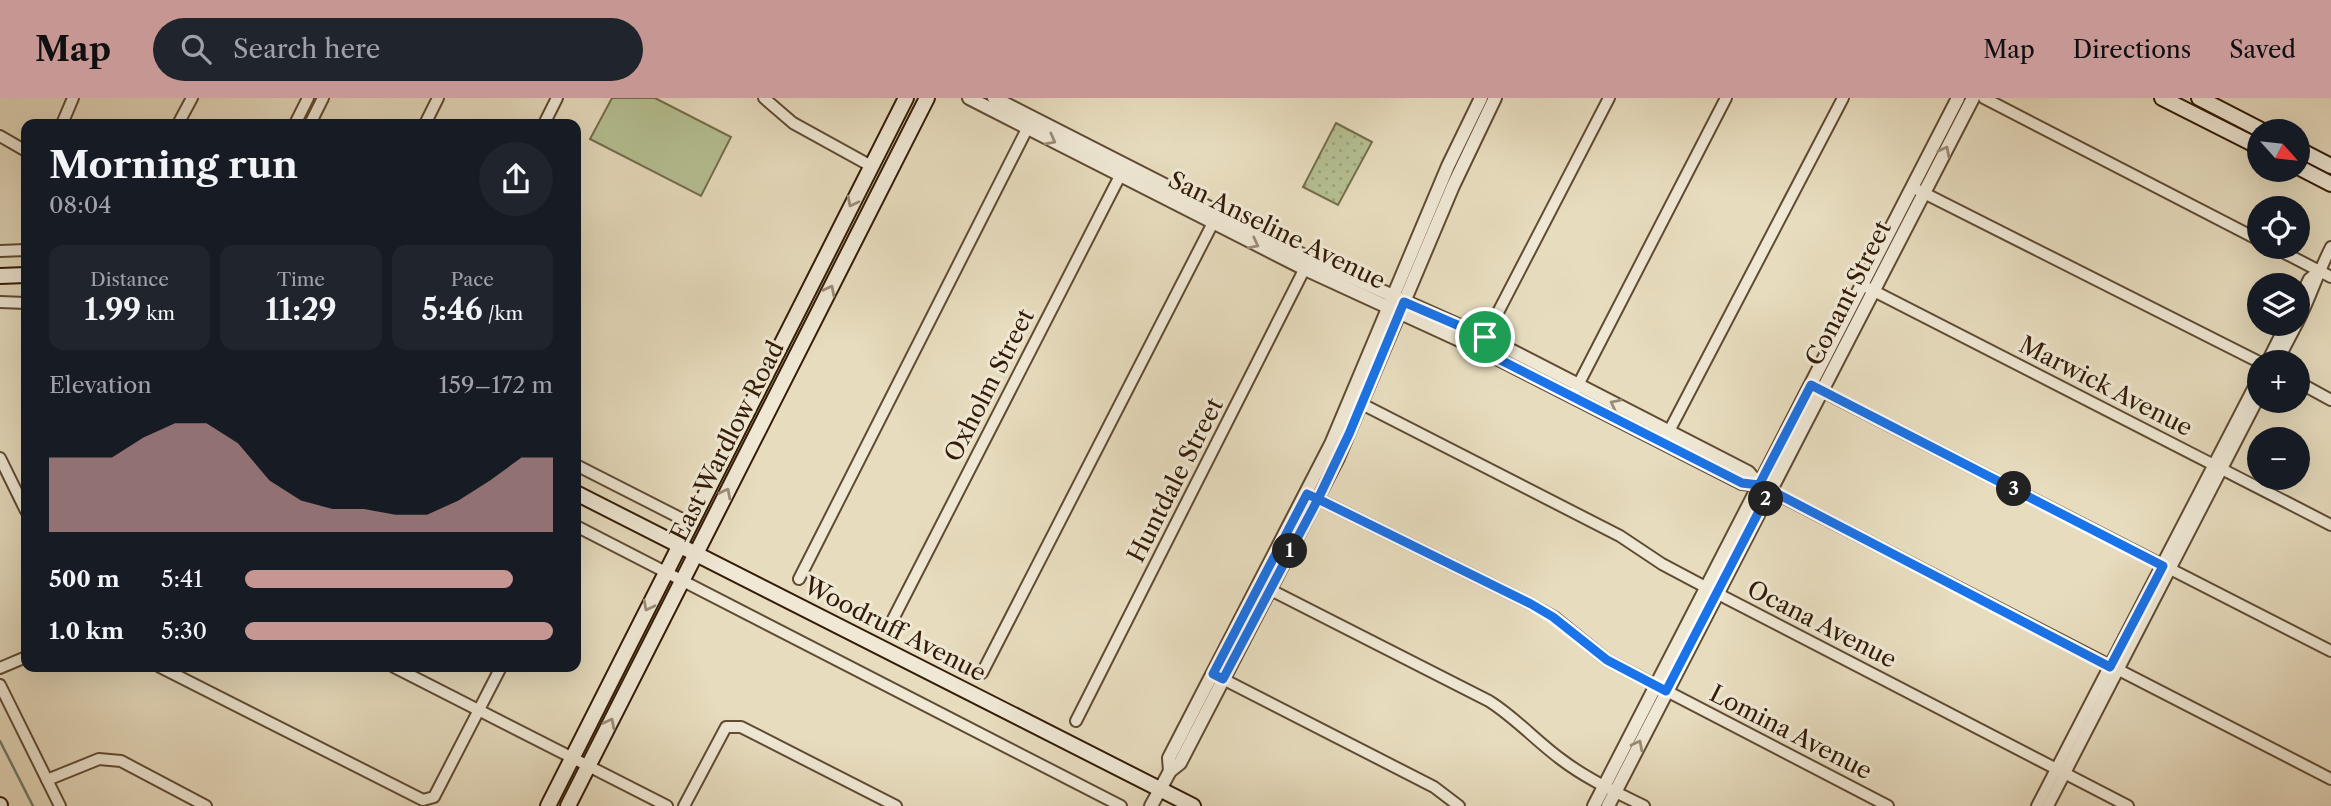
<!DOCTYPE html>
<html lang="en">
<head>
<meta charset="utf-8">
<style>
	body { margin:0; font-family:"Libre Caslon Text",serif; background:#20242c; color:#f1f3f6; height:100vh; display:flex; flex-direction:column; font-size:26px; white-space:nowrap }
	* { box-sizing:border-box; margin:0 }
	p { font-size:23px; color:#9ea1a6 }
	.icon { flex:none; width:38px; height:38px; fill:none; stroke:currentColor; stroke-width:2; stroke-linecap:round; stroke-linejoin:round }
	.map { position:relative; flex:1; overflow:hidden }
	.side { position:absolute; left:21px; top:21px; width:560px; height:553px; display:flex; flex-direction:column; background:#171b24; border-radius:14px; box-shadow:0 7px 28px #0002 }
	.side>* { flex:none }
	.needle { width:46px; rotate:117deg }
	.fabs { position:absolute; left:2247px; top:21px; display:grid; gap:14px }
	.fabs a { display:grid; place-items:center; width:63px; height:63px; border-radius:50%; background:#171b24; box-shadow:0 7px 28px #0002; font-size:35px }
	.pin { position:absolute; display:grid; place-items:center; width:60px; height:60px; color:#fff; margin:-30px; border:4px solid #fff; border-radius:50%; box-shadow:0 2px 7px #0007 }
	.km { position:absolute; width:35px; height:35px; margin:-18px; border-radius:50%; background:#222; color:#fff; font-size:19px; line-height:35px; text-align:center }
	.round { display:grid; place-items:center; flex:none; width:74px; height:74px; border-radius:37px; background:#20242c }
	.summary { display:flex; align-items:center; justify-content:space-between; height:119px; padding:0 28px }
	h1 { font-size:38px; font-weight:800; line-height:52px }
	.figures { display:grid; grid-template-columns:repeat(3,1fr); gap:10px; height:119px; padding:7px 28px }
	.figures div { display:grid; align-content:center; border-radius:14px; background:#20242c; text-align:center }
	.figures b { font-size:30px; font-weight:800 }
	.figures small { font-size:19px; font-weight:400 }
	.figures p { font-size:19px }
	.chart { height:196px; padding:14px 28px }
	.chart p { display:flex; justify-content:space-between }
	.chart svg { width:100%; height:126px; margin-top:7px; fill:#c59692; opacity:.7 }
	ul { padding:0 28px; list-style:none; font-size:23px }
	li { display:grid; grid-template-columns:112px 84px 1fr; align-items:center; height:52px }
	li i { height:18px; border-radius:9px; background:#c59692 }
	header { display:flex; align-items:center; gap:42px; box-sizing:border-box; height:98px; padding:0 35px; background:#c59692; color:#111 }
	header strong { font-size:33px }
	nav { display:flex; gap:38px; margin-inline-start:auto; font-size:24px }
	.search { width:490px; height:63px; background:#20242c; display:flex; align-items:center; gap:18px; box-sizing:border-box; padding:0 24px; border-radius:38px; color:#9ea1a6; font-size:26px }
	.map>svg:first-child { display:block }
	.grass { fill:url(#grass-dots); stroke:#746e4c; stroke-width:2 }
	.pitch { fill:#b5c092; stroke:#746e4c; stroke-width:2 }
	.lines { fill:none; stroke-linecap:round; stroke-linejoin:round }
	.stream { stroke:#6f7c6c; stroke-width:2.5 }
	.minor-casing { stroke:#604b33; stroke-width:14 }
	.tertiary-casing { stroke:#604b33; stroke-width:16 }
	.secondary-casing { stroke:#331b05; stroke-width:18 }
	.minor { stroke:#efe8d5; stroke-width:10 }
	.tertiary { stroke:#efe8d5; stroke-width:12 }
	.secondary { stroke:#efe8d5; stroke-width:14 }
	.oneway { stroke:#9a8c77 }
	.route-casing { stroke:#fff; stroke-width:14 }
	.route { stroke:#1a73e8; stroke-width:9 }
	.labels { text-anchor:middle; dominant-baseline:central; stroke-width:6; stroke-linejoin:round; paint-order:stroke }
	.street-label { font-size:24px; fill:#331b05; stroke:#efe8d5 }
</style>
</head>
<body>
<header>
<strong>Map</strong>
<div class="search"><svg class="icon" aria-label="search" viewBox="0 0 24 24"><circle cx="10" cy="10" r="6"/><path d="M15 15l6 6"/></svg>Search here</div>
<nav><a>Map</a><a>Directions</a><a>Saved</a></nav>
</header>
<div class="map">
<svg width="2331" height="708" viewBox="0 0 2331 708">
	<defs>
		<pattern id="grass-dots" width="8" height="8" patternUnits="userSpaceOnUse" patternTransform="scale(1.75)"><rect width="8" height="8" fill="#b5c092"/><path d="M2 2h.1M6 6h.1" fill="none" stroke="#9ca47c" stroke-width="1.8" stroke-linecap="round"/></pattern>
	</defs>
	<rect width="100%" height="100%" fill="#e7dcbe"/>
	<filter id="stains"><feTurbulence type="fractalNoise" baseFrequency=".00286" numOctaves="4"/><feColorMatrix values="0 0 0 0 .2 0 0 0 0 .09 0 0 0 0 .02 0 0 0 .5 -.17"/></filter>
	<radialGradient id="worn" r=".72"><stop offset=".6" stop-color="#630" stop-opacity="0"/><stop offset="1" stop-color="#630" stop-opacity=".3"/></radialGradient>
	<polygon class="grass" points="1336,25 1372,44 1338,107 1303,89"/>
	<polygon class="pitch" points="612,0 655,0 731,39 701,98 590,41"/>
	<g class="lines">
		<polyline class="stream" points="0,643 33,708"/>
		<g class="minor-casing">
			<g id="minor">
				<polyline points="764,0 793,25 871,68"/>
				<polyline points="1984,0 2259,142"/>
				<polyline points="62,26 73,0"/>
				<polyline points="178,26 192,0"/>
				<polyline points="295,26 308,0"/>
				<polyline points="310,26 323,0"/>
				<polyline points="425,26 438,0"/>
				<polyline points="544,26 557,0"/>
				<polyline points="0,38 26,53"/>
				<polyline points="1918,92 2259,264"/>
				<polyline points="2273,149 2331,179"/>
				<polyline points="0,153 26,152"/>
				<polyline points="1868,190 2331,427"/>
				<polyline points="2298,203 2309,181 2319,173"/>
				<polyline points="0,204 26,205"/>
				<path d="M 2298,224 C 2311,199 2318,174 2331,149"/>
				<polyline points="1479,251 1609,0"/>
				<polyline points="2267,264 2286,226"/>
				<polyline points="2277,264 2297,226"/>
				<polyline points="2298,284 2331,302"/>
				<polyline points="1816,290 2331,553"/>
				<polyline points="1576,291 1726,0"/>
				<polyline points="1356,303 1620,438 1662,466 1726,500 2128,708"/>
				<polyline points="1666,339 1843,0"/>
				<polyline points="0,360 26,413"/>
				<polyline points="576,367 690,425"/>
				<polyline points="1765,390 2331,681"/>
				<polyline points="1310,397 1531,506 1554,519 1607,562 1888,708"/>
				<polyline points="576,428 1121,708"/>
				<polyline points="799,481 1030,25"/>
				<path d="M 1265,489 L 1489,603 C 1516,620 1536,643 1562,662 C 1587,681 1616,694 1644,708"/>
				<polyline points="890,527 1123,72"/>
				<polyline points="160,569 423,702 434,699 501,569"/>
				<polyline points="394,569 667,708"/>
				<polyline points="0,570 26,559"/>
				<polyline points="982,575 1217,117"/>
				<polyline points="1219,579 1434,689 1459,708"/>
				<polyline points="0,587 60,708"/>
				<polyline points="1076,623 1307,166"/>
				<polyline points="47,682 99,661 121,663 206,708"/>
				<polyline points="684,708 726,629 741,629 896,708"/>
				<polyline points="2037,708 2259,279"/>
				<polyline points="2048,708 2259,299"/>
			</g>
		</g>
		<g class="tertiary-casing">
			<g id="tertiary">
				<polyline points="969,0 1305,171 1479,251 1742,385 1759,387"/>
				<polyline points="994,0 1310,161 1485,239 1748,374 1759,387"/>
				<polyline points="1170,673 1169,660 1331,346 1448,68 1481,0"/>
				<polyline points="1151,708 1170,673 1180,665 1338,360 1453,88 1495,0"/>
				<polyline points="1594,708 1958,0"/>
				<polyline points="1608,708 1973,0"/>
			</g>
		</g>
		<g class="secondary-casing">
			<g id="secondary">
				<polyline points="2162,0 2259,49"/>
				<polyline points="2199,0 2263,33"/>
				<polyline points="2298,51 2331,68"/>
				<polyline points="2298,69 2331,86"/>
				<polyline points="0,178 26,177"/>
				<polyline points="576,395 1193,708"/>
				<polyline points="0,707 0,708"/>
				<polyline points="548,708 906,0"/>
				<polyline points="568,708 927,0"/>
			</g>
		</g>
		<use href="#minor" class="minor"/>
		<use href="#tertiary" class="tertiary"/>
		<use href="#secondary" class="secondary"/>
	</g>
	<defs><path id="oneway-chevron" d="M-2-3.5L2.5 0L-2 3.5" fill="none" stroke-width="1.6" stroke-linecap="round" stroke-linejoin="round" transform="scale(1.75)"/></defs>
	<g class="oneway">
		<use href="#oneway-chevron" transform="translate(1051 42) rotate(28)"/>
		<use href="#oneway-chevron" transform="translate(1945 53) rotate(-63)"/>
		<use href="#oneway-chevron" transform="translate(852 104) rotate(117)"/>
		<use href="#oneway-chevron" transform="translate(1254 146) rotate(27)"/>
		<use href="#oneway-chevron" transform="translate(830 192) rotate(-63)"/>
		<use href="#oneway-chevron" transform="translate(1615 306) rotate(-153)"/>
		<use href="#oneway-chevron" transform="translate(726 395) rotate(-63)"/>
		<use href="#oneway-chevron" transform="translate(648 508) rotate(117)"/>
		<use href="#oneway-chevron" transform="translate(610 625) rotate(-63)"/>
		<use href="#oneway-chevron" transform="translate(1638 647) rotate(-63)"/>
	</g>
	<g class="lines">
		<g class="route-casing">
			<polyline id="route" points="1485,239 1404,204 1349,336 1318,401 1307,396 1213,576 1223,581 1318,401 1531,506 1553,519 1607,562 1666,593 1770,392 2110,569 2163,468 1811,287 1759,387 1742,385 1479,251 1485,239"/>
		</g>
		<use href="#route" class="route"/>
	</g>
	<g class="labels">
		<g class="street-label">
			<text transform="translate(1277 132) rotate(26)">San Anseline Avenue</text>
			<text transform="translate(1848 195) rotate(-63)">Conant Street</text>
			<text transform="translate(989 287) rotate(-63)">Oxholm Street</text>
			<text transform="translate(2106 288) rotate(27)">Marwick Avenue</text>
			<text transform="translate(727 343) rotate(-63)">East Wardlow Road</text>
			<text transform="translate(1175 382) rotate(-63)">Huntdale Street</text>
			<text transform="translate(1822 526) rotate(27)">Ocana Avenue</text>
			<text transform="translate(895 531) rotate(27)">Woodruff Avenue</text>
			<text transform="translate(1791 634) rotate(27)">Lomina Avenue</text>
		</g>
	</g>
	<rect width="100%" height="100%" filter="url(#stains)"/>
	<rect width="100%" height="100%" fill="url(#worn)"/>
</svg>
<div class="fabs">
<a><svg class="needle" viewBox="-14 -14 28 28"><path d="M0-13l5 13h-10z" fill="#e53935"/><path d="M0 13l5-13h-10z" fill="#9ea1a6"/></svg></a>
<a><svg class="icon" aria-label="locate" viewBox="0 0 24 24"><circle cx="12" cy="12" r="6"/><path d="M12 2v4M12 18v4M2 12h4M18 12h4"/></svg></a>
<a><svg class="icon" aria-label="layers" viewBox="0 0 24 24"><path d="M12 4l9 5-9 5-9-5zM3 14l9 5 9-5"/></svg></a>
<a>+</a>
<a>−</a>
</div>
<div class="pin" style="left:1485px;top:239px;background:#1e9e55"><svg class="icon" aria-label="arrive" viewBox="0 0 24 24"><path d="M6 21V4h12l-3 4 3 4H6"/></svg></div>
<b class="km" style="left:1290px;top:453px">1</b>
<b class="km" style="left:1766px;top:401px">2</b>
<b class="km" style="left:2014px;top:391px">3</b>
<section class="side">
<div class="summary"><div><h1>Morning run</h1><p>08:04</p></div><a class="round"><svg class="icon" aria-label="share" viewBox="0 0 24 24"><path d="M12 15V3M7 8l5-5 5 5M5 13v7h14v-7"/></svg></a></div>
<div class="figures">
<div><p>Distance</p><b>1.99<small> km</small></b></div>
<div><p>Time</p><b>11:29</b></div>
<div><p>Pace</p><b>5:46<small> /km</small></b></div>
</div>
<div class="chart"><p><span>Elevation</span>159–172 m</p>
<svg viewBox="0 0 160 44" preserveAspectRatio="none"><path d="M0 44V18L10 18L20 18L30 11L40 6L50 6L60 13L70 26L80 33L90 36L100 36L110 38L120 38L130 33L140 26L150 18L160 18V44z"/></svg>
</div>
<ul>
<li><b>500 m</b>5:41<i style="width:87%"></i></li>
<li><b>1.0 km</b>5:30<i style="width:100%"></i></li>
</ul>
</section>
</div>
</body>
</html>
